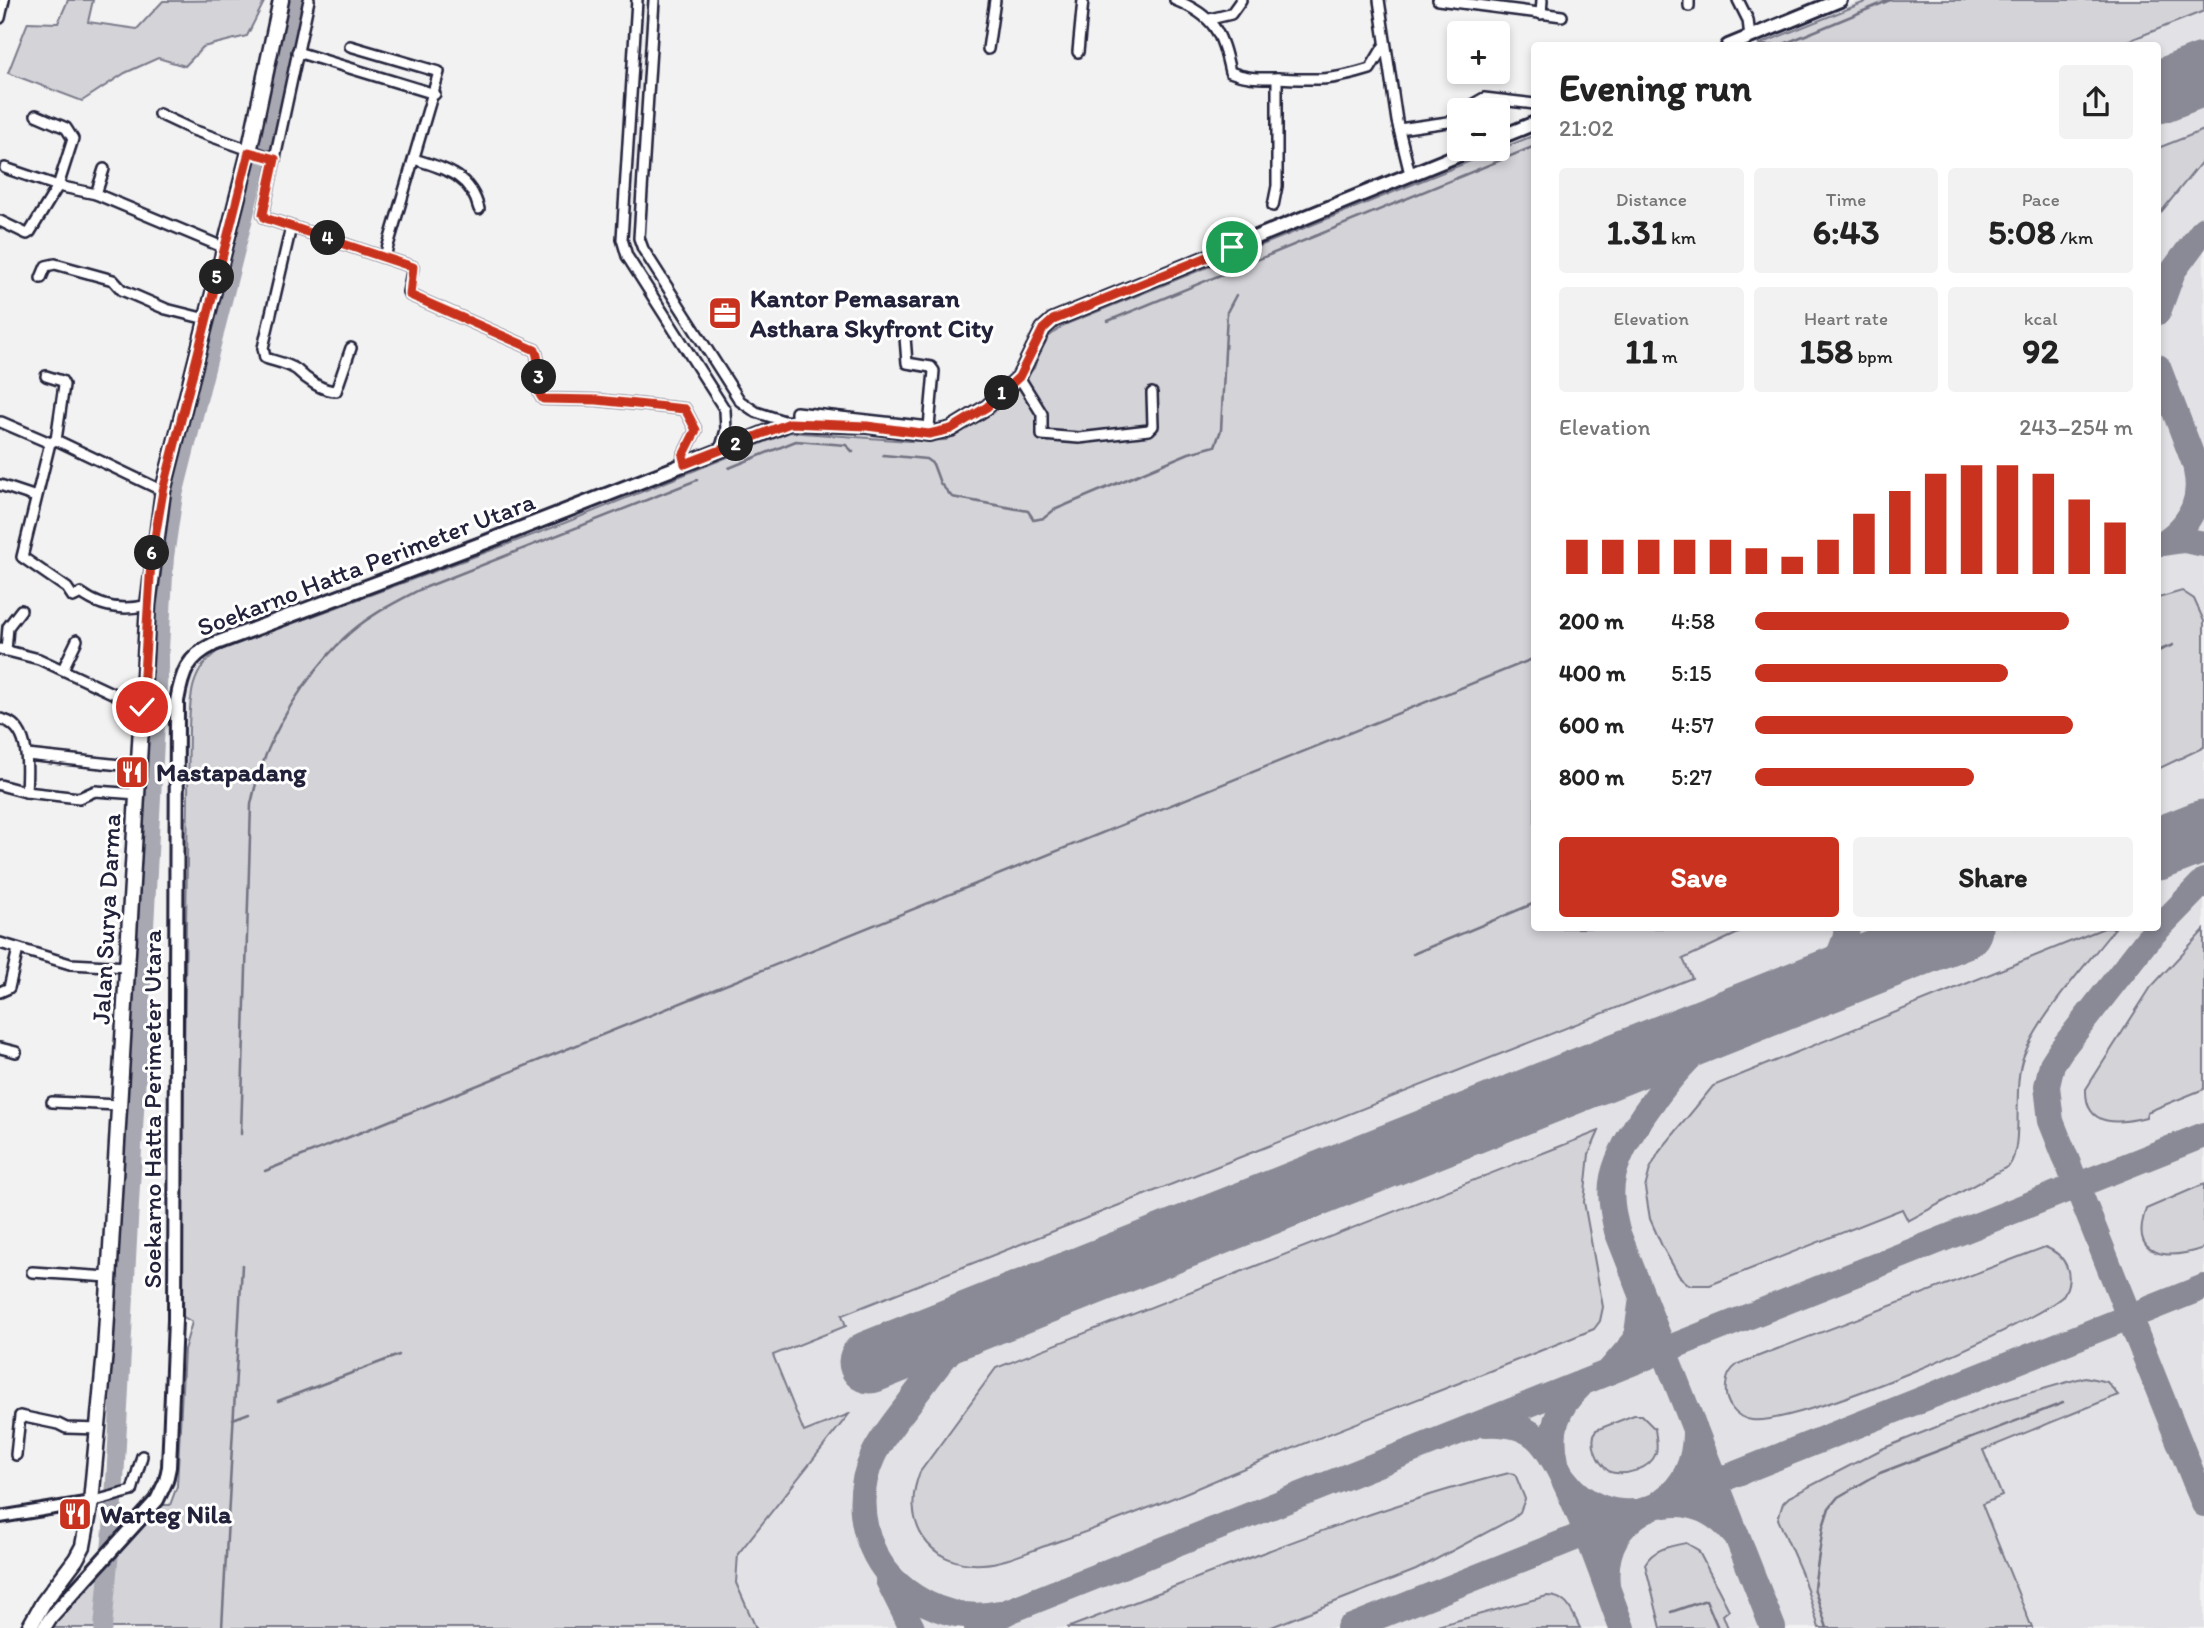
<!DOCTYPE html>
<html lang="en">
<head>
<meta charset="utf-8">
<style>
	body { margin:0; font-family:Itim,sans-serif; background:#f2f2f2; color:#222; height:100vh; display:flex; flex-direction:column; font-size:26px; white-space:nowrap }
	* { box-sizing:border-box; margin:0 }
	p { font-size:23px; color:#767676 }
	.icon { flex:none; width:38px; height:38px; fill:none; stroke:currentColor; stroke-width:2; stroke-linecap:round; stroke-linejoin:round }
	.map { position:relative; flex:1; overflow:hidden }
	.panel { position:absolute; left:1531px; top:42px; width:630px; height:889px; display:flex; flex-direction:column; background:#fff; border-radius:7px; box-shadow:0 4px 10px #0003 }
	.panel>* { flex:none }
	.tools { position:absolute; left:1447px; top:21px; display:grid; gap:14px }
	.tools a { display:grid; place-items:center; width:63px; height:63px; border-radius:7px; background:#fff; box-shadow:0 4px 10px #0003; font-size:35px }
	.pin { position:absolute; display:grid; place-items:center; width:60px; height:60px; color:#fff; margin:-30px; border:4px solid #fff; border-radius:50%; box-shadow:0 2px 7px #0007 }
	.km { position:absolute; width:35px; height:35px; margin:-18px; border-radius:50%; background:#222; color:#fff; font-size:19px; line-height:35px; text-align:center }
	.round { display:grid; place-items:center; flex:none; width:74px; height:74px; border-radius:7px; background:#f2f2f2 }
	.headline { display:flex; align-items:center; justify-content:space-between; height:119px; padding:0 28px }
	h1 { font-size:38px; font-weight:700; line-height:52px }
	.metrics { display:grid; grid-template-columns:repeat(3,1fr); gap:10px; height:119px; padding:7px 28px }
	.metrics div { display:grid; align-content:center; border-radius:7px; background:#f2f2f2; text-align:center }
	.metrics b { font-size:35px; font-weight:700 }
	.metrics small { font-size:19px; font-weight:400 }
	.metrics p { font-size:19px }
	.chart { height:196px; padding:14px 28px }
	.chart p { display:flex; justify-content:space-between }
	.chart svg { width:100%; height:126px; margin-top:7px; stroke:#c8321e; stroke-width:6 }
	.button { display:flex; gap:14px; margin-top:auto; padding:14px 28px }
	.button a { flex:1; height:80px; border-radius:7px; background:#c8321e; color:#fff; font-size:28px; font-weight:700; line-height:80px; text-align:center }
	.button a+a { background:#f2f2f2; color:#222 }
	ul { padding:0 28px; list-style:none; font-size:23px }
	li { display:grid; grid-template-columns:112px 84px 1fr; align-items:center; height:52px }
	li i { height:18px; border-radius:9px; background:#c8321e }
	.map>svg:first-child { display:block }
	.built { fill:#e2e2e6 }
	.green { fill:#d3d3d8; stroke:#7a7a8a; stroke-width:2 }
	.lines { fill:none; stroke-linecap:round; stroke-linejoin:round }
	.stream { stroke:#727282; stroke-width:2.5 }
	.river { stroke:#a8a8b2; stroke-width:18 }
	.taxiway { stroke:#8a8a97; stroke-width:26 }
	.runway { stroke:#8a8a97; stroke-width:63 }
	.minor-casing { stroke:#22223b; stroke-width:14 }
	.tertiary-casing { stroke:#22223b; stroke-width:16 }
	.secondary-casing { stroke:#22223b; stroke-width:18 }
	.primary-casing { stroke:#22223b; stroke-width:19 }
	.minor { stroke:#fff; stroke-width:9 }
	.tertiary { stroke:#fff; stroke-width:10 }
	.secondary { stroke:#fff; stroke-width:12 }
	.primary { stroke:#fff; stroke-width:14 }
	.route-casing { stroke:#fff; stroke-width:14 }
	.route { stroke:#c8321e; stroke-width:9 }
	.labels { text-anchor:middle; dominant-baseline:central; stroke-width:6; stroke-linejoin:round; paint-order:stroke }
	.poi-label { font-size:26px; font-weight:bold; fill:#22223b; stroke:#fff; text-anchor:start }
	.street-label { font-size:26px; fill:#22223b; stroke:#fff }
</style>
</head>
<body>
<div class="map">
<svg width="2204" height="1628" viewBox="0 0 2204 1628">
	<rect width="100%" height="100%" fill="#f2f2f3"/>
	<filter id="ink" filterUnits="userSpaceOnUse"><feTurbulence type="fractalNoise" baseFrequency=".0143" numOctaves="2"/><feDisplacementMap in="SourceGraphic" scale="14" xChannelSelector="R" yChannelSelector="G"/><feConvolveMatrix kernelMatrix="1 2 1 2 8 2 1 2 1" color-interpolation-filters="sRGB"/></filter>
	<g filter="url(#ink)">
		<polygon class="built" points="1862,0 2204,0 2204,1628 46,1628 161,1505 170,1505 176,1486 184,1350 191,1322 179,1315 185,730 191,673 204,658 217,650 476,556 712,463 712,472 724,472 725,457 790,431 823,431 926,441 950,435 965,479 1205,353 1179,277 1535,133 1535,928 2158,928 2158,46 1751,45"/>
		<g class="green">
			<polygon points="68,0 93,0 88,22 137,29 163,1 265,0 247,36 203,47 185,66 158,58 125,73 82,101 8,73 28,22 58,23"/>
			<polygon points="1870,0 2204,0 2204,11 2118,45 1758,45"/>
			<polygon points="2204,130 2204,159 2158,216 2158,148"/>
			<path d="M 1535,135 L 1535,928 L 1749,928 L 1683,959 L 1692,978 L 842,1315 L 846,1326 L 773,1355 L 804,1432 L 849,1414 L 738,1554 L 736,1583 L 756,1628 L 46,1628 L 161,1505 L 170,1505 L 177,1486 L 184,1350 L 192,1322 L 180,1315 L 189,730 C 190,698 190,671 218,651 L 557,526 L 790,432 L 909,441 L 946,440 L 1000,407 L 1034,368 L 1043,341 L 1064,325 Z"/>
			<polygon points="2182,591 2194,599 2204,621 2204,747 2158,769 2158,598"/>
			<path d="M 2104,928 L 2115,928 C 2086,965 2042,1012 2024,1055 C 2011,1086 2025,1144 2009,1166 L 1908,1221 L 1902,1209 L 1710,1285 L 1689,1285 L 1679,1276 L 1662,1246 L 1650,1219 L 1645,1188 L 1650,1169 L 1659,1152 L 1713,1086 Z"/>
			<path d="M 2204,930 L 2204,1089 L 2147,1112 L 2146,1117 C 2119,1124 2085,1128 2086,1089 L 2151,987 Z"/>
			<path d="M 1599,1131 L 1589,1154 L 1584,1202 L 1603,1307 L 1600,1321 L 1594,1329 C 1473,1379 1350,1424 1230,1474 C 1170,1500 1110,1524 1048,1545 C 1027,1552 1004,1563 982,1564 C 927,1567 900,1520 920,1472 L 996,1368 Z"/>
			<path d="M 2204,1184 L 2204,1248 C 2168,1260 2128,1259 2146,1209 Z"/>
			<path d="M 2045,1247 C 2067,1255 2076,1277 2062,1297 C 2024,1329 1798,1426 1752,1420 C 1735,1418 1724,1402 1726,1386 C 1727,1375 1730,1370 1738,1364 Z"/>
			<polygon points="2085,1377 2107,1382 2118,1395 1983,1450 2002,1496 1982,1504 2032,1628 1819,1628 1802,1574 1778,1519 1783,1503 1789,1497 1884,1448 2001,1401"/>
			<path d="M 1634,1415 L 1641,1415 L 1655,1429 C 1656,1437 1658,1446 1656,1453 C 1650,1470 1625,1476 1610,1472 C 1597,1463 1589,1443 1596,1430 Z"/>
			<path d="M 1509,1473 L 1515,1474 L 1525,1499 L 1520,1512 L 1512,1519 L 1416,1570 L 1269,1628 L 1067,1628 C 1213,1573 1357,1511 1509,1473 Z"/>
			<path d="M 1686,1543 L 1698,1550 L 1729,1610 L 1723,1615 L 1728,1628 L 1661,1628 L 1645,1564 C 1653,1549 1670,1546 1686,1543 Z"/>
			<path d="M 1547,1596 C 1568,1596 1572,1612 1580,1628 L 1430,1628 Z"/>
		</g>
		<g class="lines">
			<g class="stream">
				<polyline points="1779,46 1890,0"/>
				<polyline points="1108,321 1535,146"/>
				<polyline points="883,455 926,459 933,464 940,483 952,497 1028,511 1034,520 1044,518 1054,510 1189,453 1215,446 1221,430 1227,312 1236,295"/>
				<polyline points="729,468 796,441 846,445 853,452"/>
				<polyline points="2158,651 2173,645"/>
				<polyline points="1413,954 1535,903"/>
				<path d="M 241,1134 L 251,804 C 264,742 298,686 342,640 C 364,618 392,604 419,590 L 697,480"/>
				<polyline points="265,1171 1535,658"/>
				<polyline points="278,1401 399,1355"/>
				<polyline points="233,1419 249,1413"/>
				<polyline points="1671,1612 1706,1600 1718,1628"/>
				<polyline points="222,1628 242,1265"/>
				<polyline points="1827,1628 1814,1588 1823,1527 1829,1508 1838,1497 1880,1473 2063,1403"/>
			</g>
			<polyline class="river" points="103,1628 113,1518 165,557 174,495 299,0"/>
			<g class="taxiway">
				<polyline points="2158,312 2173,271 2204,229"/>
				<polyline points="2158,367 2204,488"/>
				<path d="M 2163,543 C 2189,526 2203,502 2196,471"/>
				<polyline points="2163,543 2184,540 2204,544"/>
				<polyline points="2204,881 2147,940 2061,1050 2052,1064 2047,1086 2051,1121 2204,1504"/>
				<path d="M 1787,997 C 1817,980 1843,965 1847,928"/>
				<path d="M 1769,1005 C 1747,1015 1727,1026 1708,1041 C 1675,1068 1622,1135 1613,1177 C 1609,1195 1613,1214 1617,1231 L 1773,1628"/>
				<polyline points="1611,1369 1636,1340 1642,1298"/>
				<path d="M 1486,1424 C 1504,1423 1522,1425 1536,1437 C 1565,1461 1606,1587 1622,1628"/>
				<path d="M 1556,1462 C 1549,1431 1556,1408 1579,1387"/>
				<path d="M 1565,1480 C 1583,1505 1613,1516 1643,1511 C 1616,1527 1604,1553 1607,1584"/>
				<path d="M 1662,1501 C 1686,1485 1695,1459 1695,1432"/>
				<path d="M 1665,1505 C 1693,1500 1718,1514 1735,1535"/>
				<polyline points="888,1580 912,1628"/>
				<path d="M 1000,1613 C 966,1621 932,1611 905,1590 C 865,1559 851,1503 873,1456 C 883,1434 901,1415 915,1395 C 933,1372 951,1346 974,1327 C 991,1313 1015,1305 1036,1296"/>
				<polyline points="977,1628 1009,1611 2204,1135"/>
				<polyline points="1349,1628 2204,1287"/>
			</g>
			<g class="runway">
				<polyline points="2158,92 2204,74"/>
				<polyline points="2158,849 2204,831"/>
				<polyline points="870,1362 1961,928"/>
			</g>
			<g class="minor-casing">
				<g id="minor">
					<path d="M 309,0 L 263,214 L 265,218 L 413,267 L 408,292 L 410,295 L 535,350 C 543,365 532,387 543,399 L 597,400 L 685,409 L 696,430 L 683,456 L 685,464"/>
					<polyline points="637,0 622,239 627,256 725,410 726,430 720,450"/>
					<polyline points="654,0 639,238 643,249 740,401 756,412 790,423"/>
					<path d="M 1175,0 C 1215,16 1221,32 1230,72 C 1247,79 1260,78 1278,78 C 1318,80 1331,81 1370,69 L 1385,44"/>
					<polyline points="1379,0 1397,121 1410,174"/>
					<polyline points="1438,0 1562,16"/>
					<polyline points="1689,0 1689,6"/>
					<polyline points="1738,0 1748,20 1750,37"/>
					<polyline points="1541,14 1542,0"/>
					<polyline points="0,18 4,0"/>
					<polyline points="1210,19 1231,14 1241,0"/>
					<polyline points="350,46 439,72 385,256"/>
					<polyline points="988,49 995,0"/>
					<polyline points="297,52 435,94"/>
					<polyline points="1078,52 1083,0"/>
					<polyline points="1463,110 1484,98 1535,104"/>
					<polyline points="159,114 193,130 275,159"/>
					<polyline points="36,115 66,128 73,139 58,186 96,194 225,248"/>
					<polyline points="1399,129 1455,121 1460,117"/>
					<path d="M 414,159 C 445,169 470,174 479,209"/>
					<polyline points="96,194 104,169"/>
					<polyline points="1273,206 1277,186 1277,78"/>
					<polyline points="0,221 27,234 30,232 58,186 5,168"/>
					<path d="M 291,227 L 263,348 L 265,358 C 274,361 290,364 297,370 C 306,379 322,391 336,391 L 351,348"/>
					<polyline points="41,278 46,266 55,264 113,280 122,290 166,309 206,319"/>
					<polyline points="46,376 62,381 64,385 56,440"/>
					<polyline points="1019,377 1042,414 1042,435 1079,438 1149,430 1153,426 1152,393"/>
					<polyline points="1,422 50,443 56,440 163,491"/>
					<polyline points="796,422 796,412 929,427 934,371 931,367 907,363 905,337"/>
					<path d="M 50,443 L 22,557 L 67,588 L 73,597 L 81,593 C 101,608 124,611 148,605"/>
					<polyline points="0,485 36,497"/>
					<polyline points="0,649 39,659 142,707"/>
					<polyline points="6,651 8,627 21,610"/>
					<polyline points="63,669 77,640"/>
					<path d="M 0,719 C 32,725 27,768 26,792 L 79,798 L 95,791 L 138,794"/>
					<polyline points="27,755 139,767"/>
					<polyline points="0,785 26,792"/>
					<polyline points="0,943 70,964 129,967"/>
					<polyline points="0,992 9,988 18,949"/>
					<polyline points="0,1048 16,1052"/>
					<polyline points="52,1102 119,1105"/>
					<polyline points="32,1272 109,1277"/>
					<polyline points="16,1455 20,1416 58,1424 66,1428 100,1429"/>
					<polyline points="91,1502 132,1491 142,1456"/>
				</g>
			</g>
			<g class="tertiary-casing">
				<polyline id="tertiary" points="0,1517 91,1502"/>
			</g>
			<g class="secondary-casing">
				<g id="secondary">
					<polyline points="1728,46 1840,0"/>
					<polyline points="1498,138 1535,123"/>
					<path d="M 44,1628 L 51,1617 L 157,1500 L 166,1481 L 169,1467 L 175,1320 L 177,701 C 182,673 187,657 214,644 L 486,542 L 790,423 L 867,426 L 929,434 L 951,429 L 987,407 L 1019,377 L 1043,329 L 1053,320 L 1473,149"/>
				</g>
			</g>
			<g class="primary-casing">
				<polyline id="primary" points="29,1628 43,1603 76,1559 83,1546 91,1502 105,1351 148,605 163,491 249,152 281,0"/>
			</g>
			<use href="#minor" class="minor"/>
			<use href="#tertiary" class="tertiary"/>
			<use href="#secondary" class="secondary"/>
			<use href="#primary" class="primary"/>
		</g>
	</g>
	<g class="lines" filter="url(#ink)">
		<g class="route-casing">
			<path id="route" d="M 142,707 L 151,561 L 163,491 L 249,152 L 275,159 L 263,214 L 265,218 L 413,267 L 410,295 L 535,350 C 543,365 532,387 543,399 L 597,400 L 685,409 L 696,430 L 683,456 L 685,464 L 790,423 L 867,426 L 929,434 L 951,429 L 987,407 L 1019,377 L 1043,329 L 1053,320 L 1232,247"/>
		</g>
		<use href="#route" class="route"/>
	</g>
	<defs>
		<g id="office-square" transform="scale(1.75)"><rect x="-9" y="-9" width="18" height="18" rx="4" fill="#c8321e" stroke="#fff"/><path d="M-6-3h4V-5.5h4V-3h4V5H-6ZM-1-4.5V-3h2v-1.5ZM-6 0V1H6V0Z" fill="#fff"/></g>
		<g id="restaurant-square" transform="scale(1.75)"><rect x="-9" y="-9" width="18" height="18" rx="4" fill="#c8321e" stroke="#fff"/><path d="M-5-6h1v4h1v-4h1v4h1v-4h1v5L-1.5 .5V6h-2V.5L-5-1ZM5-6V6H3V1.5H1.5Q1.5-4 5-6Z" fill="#fff"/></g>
	</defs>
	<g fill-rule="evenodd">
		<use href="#office-square" x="725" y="313"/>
		<use href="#restaurant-square" x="132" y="772"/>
		<use href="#restaurant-square" x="75" y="1514"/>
	</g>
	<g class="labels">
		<g class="poi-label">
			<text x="750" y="298">Kantor Pemasaran<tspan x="750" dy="30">Asthara Skyfront City</tspan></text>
			<text x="156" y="772">Mastapadang</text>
			<text x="100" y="1514">Warteg Nila</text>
		</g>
		<g class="street-label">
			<text transform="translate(366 564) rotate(-21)">Soekarno Hatta Perimeter Utara</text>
			<text transform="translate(106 919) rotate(-87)">Jalan Surya Darma</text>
			<text transform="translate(152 1109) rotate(-90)">Soekarno Hatta Perimeter Utara</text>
		</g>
	</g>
</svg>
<div class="tools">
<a>+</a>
<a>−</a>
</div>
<div class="pin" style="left:1232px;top:247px;background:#1e9e55"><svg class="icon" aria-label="arrive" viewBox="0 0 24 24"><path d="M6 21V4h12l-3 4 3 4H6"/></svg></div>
<div class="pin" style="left:142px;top:707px;background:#d93025"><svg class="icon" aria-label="check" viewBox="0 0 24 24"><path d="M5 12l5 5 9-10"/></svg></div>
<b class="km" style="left:1002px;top:393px">1</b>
<b class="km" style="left:736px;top:444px">2</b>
<b class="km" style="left:539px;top:377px">3</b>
<b class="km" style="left:328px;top:238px">4</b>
<b class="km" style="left:217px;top:277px">5</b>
<b class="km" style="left:152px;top:553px">6</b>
<section class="panel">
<div class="headline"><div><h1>Evening run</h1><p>21:02</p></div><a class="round"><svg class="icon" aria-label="share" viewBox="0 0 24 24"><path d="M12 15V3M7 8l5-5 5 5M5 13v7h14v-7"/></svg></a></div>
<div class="metrics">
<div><p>Distance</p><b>1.31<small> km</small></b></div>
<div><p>Time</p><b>6:43</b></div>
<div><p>Pace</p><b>5:08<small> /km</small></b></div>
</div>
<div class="metrics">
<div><p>Elevation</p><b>11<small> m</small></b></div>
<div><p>Heart rate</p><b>158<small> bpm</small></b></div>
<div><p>kcal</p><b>92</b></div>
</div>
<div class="chart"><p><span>Elevation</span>243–254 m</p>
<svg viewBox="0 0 160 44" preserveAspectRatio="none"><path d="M5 44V32M15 44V32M25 44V32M35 44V32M45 44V32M55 44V35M65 44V38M75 44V32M85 44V23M95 44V15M105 44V9M115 44V6M125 44V6M135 44V9M145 44V18M155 44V26"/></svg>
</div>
<ul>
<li><b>200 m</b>4:58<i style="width:83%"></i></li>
<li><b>400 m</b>5:15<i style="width:67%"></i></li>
<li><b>600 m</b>4:57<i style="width:84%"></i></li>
<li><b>800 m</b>5:27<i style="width:58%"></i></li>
</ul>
<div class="button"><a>Save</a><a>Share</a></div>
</section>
</div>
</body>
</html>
